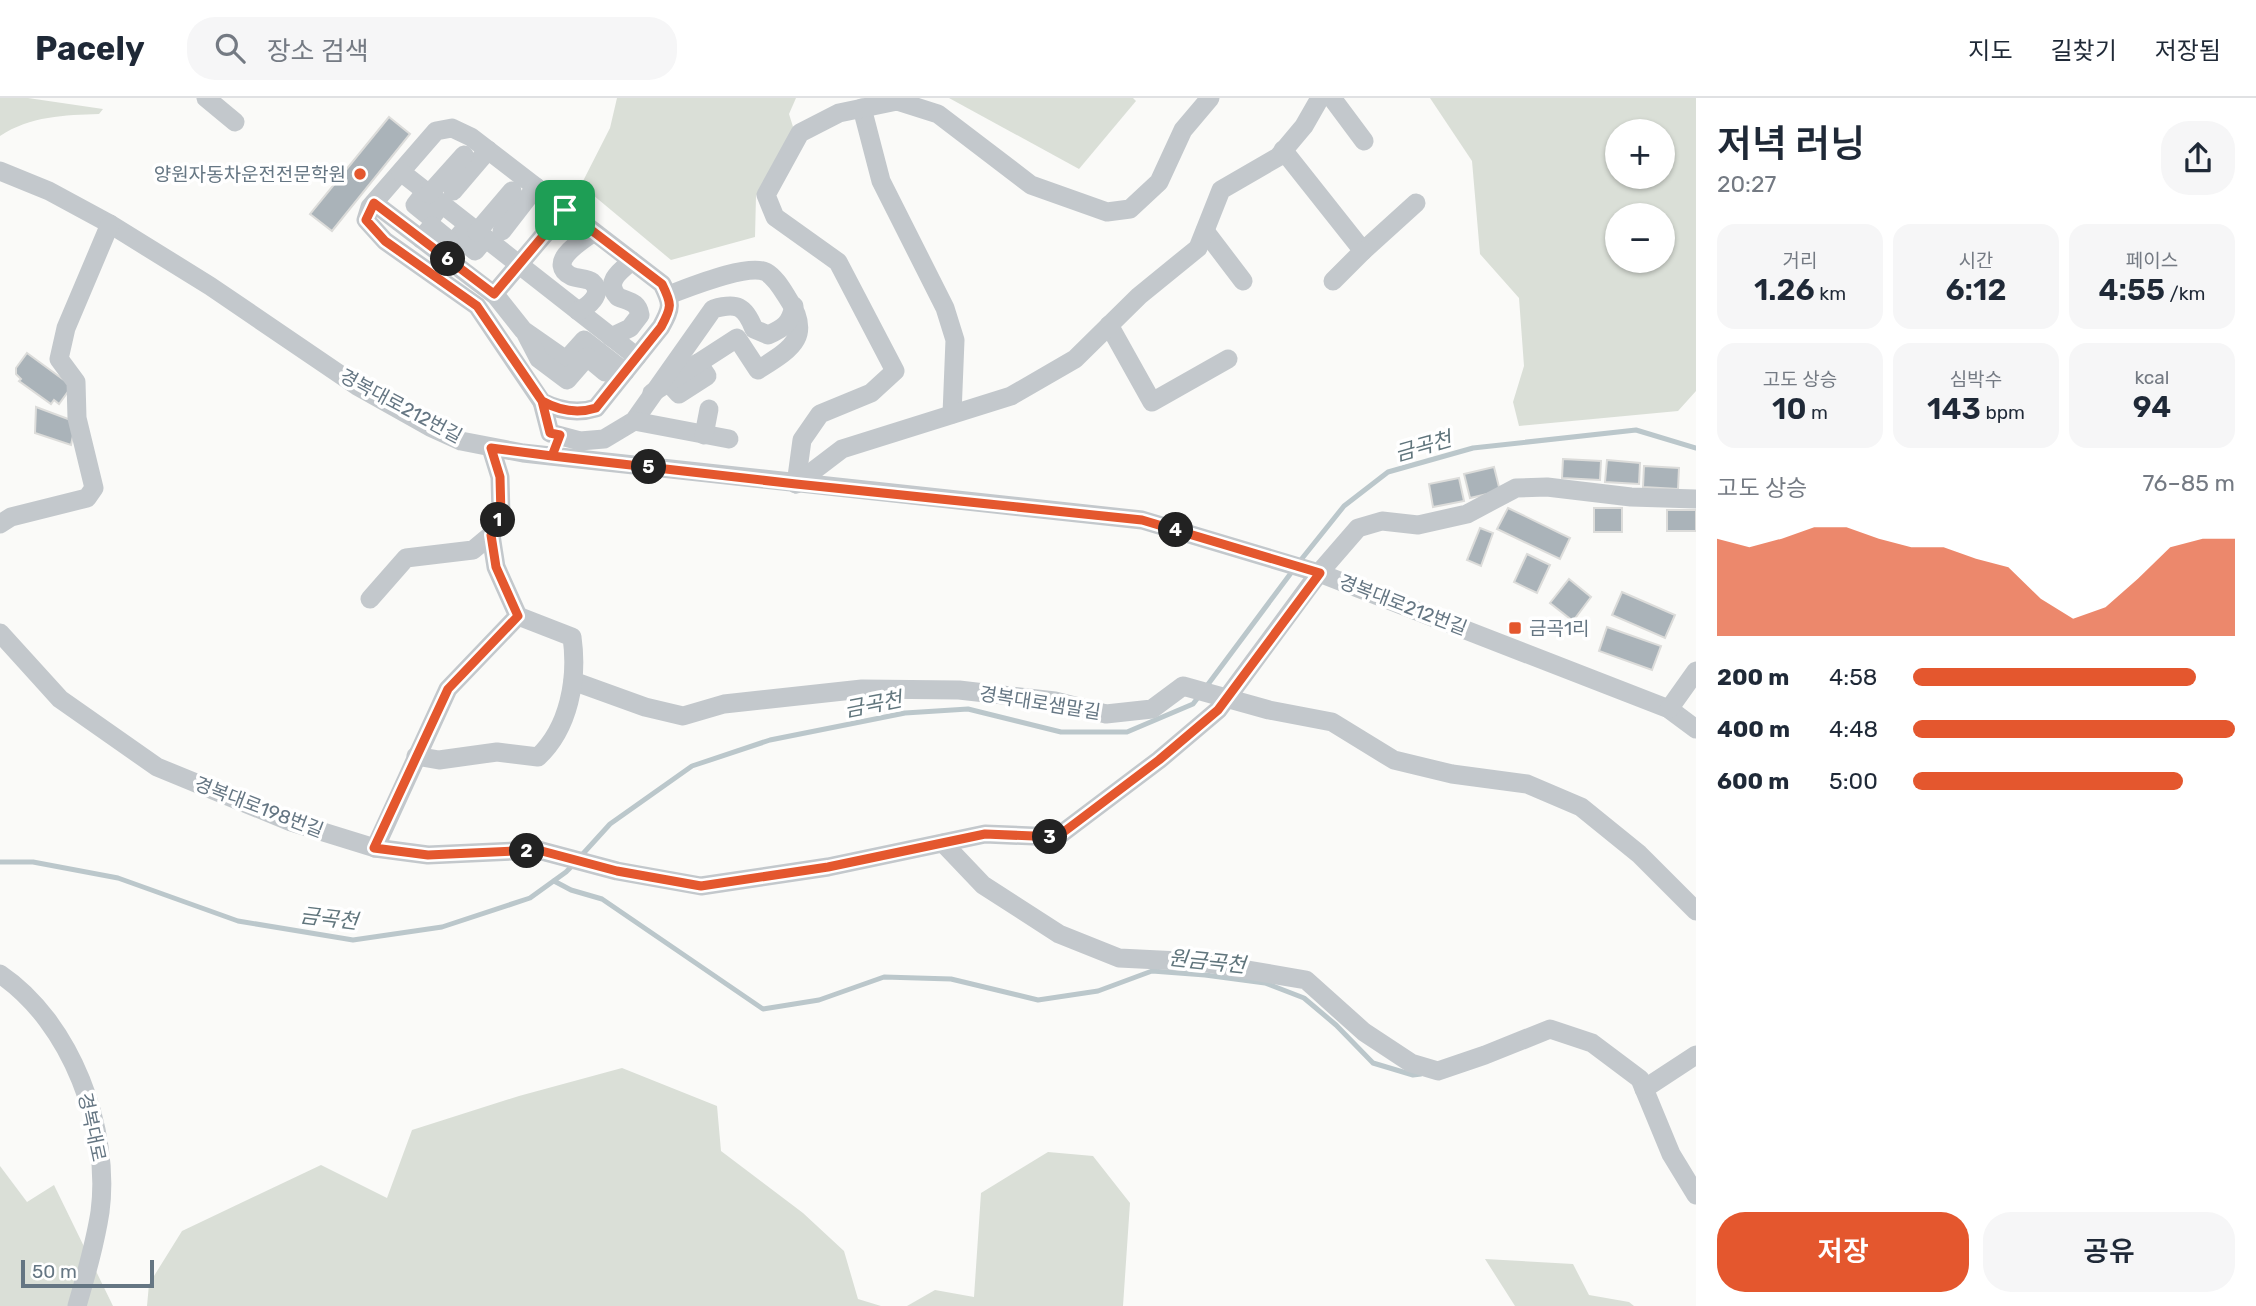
<!DOCTYPE html>
<html lang="ko">
<head>
<meta charset="utf-8">
<style>
	body { margin:0; font-family:Rubik,"Noto Sans KR",sans-serif; background:#f6f6f7; color:#1f2937; height:100vh; display:flex; flex-direction:column; font-size:26px; white-space:nowrap }
	* { box-sizing:border-box; margin:0 }
	p { font-size:23px; color:#747a83 }
	.icon { flex:none; width:38px; height:38px; fill:none; stroke:currentColor; stroke-width:2; stroke-linecap:round; stroke-linejoin:round }
	.map { position:relative; flex:1; overflow:hidden }
	.drawer { display:flex; flex-direction:column; background:#fff; width:560px }
	.drawer>* { flex:none }
	.controls { position:absolute; left:1605px; top:21px; display:grid; gap:14px }
	.controls a { display:grid; place-items:center; width:70px; height:70px; border-radius:50%; background:#fff; box-shadow:0 2px 5px #0004; font-size:35px }
	.scale { position:absolute; left:21px; bottom:18px; width:133px; box-sizing:border-box; padding-left:7px; border:4px solid #657683; border-top:0; font-size:19px; line-height:24px; white-space:nowrap; color:#657683; -webkit-text-stroke:5px #fff; paint-order:stroke }
	.pin { position:absolute; display:grid; place-items:center; width:60px; height:60px; color:#fff; margin:-30px; border-radius:14px; box-shadow:0 4px 10px #0006 }
	.km { position:absolute; width:35px; height:35px; margin:-18px; border-radius:50%; background:#222; color:#fff; font-size:19px; line-height:35px; text-align:center }
	.round { display:grid; place-items:center; flex:none; width:74px; height:74px; border-radius:28px; background:#f6f6f7 }
	.summary { display:flex; align-items:center; justify-content:space-between; height:119px; padding:0 21px }
	h1 { font-size:38px; font-weight:600; line-height:52px }
	.figures { display:grid; grid-template-columns:repeat(3,1fr); gap:10px; height:119px; padding:7px 21px }
	.figures div { display:grid; align-content:center; border-radius:18px; background:#f6f6f7; text-align:center }
	.figures b { font-size:30px; font-weight:600 }
	.figures small { font-size:19px; font-weight:400 }
	.figures p { font-size:19px }
	.chart { height:196px; padding:14px 21px }
	.chart p { display:flex; justify-content:space-between }
	.chart svg { width:100%; height:126px; margin-top:7px; fill:#e4572e; opacity:.7 }
	.action { display:flex; gap:14px; margin-top:auto; padding:14px 21px }
	.action a { flex:1; height:80px; border-radius:28px; background:#e4572e; color:#fff; font-size:28px; font-weight:600; line-height:80px; text-align:center }
	.action a+a { background:#f6f6f7; color:#1f2937 }
	ul { padding:0 21px; list-style:none; font-size:23px }
	li { display:grid; grid-template-columns:112px 84px 1fr; align-items:center; height:52px }
	li i { height:18px; border-radius:9px; background:#e4572e }
	header { display:flex; align-items:center; gap:42px; box-sizing:border-box; height:98px; padding:0 35px; background:#fff; border-bottom:2px solid #e0e1e3 }
	header strong { font-size:33px }
	nav { display:flex; gap:38px; margin-inline-start:auto; font-size:24px }
	.search { width:490px; height:63px; background:#f6f6f7; display:flex; align-items:center; gap:18px; box-sizing:border-box; padding:0 24px; border-radius:28px; color:#747a83; font-size:26px }
	main { display:flex; flex:1; min-height:0 }
	.map>svg:first-child { display:block }
	.green { fill:#dadfd7; fill-rule:evenodd }
	.lines { fill:none; stroke-linecap:round; stroke-linejoin:round }
	.stream { stroke:#bbc7cb; stroke-width:5 }
	.building { fill:#aab3b9; stroke:#dcdcda; stroke-width:2 }
	.minor { stroke:#c3c8cc; stroke-width:19 }
	.route-casing { stroke:#fff; stroke-width:14 }
	.route { stroke:#e4572e; stroke-width:9 }
	.poi-dot { fill:#e4572e; stroke:#fff; stroke-width:2.5 }
	.labels { text-anchor:middle; dominant-baseline:central; stroke-width:7; stroke-linejoin:round; paint-order:stroke }
	.poi-label { font-size:19px; fill:#657683; stroke:#fff; text-anchor:end }
	.street-label { font-size:19px; fill:#657683; stroke:#fff }
	.water-label { font-size:21px; font-style:italic; fill:#60757c; stroke:#fff }
</style>
</head>
<body>
<header>
<strong>Pacely</strong>
<div class="search"><svg class="icon" aria-label="search" viewBox="0 0 24 24"><circle cx="10" cy="10" r="6"/><path d="M15 15l6 6"/></svg>장소 검색</div>
<nav><a>지도</a><a>길찾기</a><a>저장됨</a></nav>
</header>
<main>
<div class="map">
<svg width="1696" height="1208" viewBox="0 0 1696 1208">
	<rect width="100%" height="100%" fill="#fafaf8"/>
	<g class="green">
		<path d="M 0,0 L 28,0 L 103,11 L 99,16 C 65,17 30,18 0,38 Z"/>
		<polygon points="617,0 796,0 789,16 794,32 756,98 755,139 671,162 581,87 610,30"/>
		<polygon points="949,0 1133,0 1136,3 1079,71"/>
		<path d="M 1430,0 L 1696,0 L 1696,293 L 1678,313 L 1519,328 L 1513,304 L 1524,268 L 1519,200 L 1480,156 L 1472,63 ZM 1617,33 L 1662,33 L 1662,79 L 1617,79 ZM 1617,117 L 1662,117 L 1662,163 L 1617,163 Z"/>
		<polygon points="622,970 717,1008 721,1053 803,1115 844,1153 858,1201 881,1208 147,1208 149,1186 182,1133 321,1067 387,1100 412,1032 519,998"/>
		<polygon points="1048,1054 1093,1058 1130,1105 1123,1208 907,1208 935,1192 974,1199 981,1095"/>
		<polygon points="0,1068 27,1104 54,1087 113,1208 0,1208"/>
		<polygon points="1485,1161 1573,1166 1589,1197 1629,1204 1634,1208 1515,1208"/>
	</g>
	<g class="lines">
		<g class="stream">
			<polyline points="1300,463 1344,408 1388,374 1473,350 1636,332 1696,350"/>
			<polyline points="1206,589 1294,471"/>
			<polyline points="580,759 610,726 692,668 770,642 905,615 968,611 1061,634 1127,634 1193,606 1200,597"/>
			<polyline points="0,764 33,764 118,780 238,823 353,842 442,829 530,800 566,774 574,766"/>
			<polyline points="554,783 571,792 602,801 763,911 819,902 884,879 951,881 1038,902 1098,893 1152,873 1205,877 1265,885 1304,900 1336,927 1373,965 1413,977 1421,976"/>
		</g>
	</g>
	<g class="building">
		<polygon points="389,19 410,36 332,133 310,116"/>
		<polygon points="27,255 72,288 59,306 54,302 51,306 19,283 21,281 16,276 16,270"/>
		<polygon points="36,309 76,324 71,347 35,335"/>
		<polygon points="1563,361 1601,363 1600,382 1562,380"/>
		<polygon points="1607,362 1640,365 1639,386 1605,384"/>
		<polygon points="1644,368 1679,370 1678,391 1643,389"/>
		<polygon points="1494,369 1500,393 1470,400 1464,376"/>
		<polygon points="1459,380 1464,403 1433,409 1429,386"/>
		<polygon points="1508,410 1570,440 1560,461 1497,431"/>
		<rect x="1594" y="410" width="28" height="24"/>
		<rect x="1667" y="412" width="29" height="21"/>
		<polygon points="1480,430 1493,435 1481,468 1467,462"/>
		<polygon points="1527,456 1550,467 1537,495 1514,484"/>
		<polygon points="1569,481 1591,499 1573,523 1550,505"/>
		<polygon points="1622,494 1675,517 1665,540 1612,517"/>
		<polygon points="1607,529 1661,548 1652,572 1599,553"/>
	</g>
	<g class="lines">
		<g class="minor">
			<polyline points="206,0 235,24"/>
			<polyline points="1332,0 1364,43"/>
			<polyline points="862,10 881,83 945,210 955,242 952,316"/>
			<path d="M 452,30 L 471,39 L 662,186 C 672,206 672,209 661,229 L 596,310 C 577,316 560,313 542,304 L 477,208 L 385,143 L 366,122 L 370,109 L 436,33 Z"/>
			<polyline points="1283,52 1363,153 1416,105"/>
			<polyline points="0,73 49,93 110,126 210,188 357,288 430,329 461,343 523,355 1142,422 1319,475 1669,611 1696,631"/>
			<polyline points="401,74 637,259"/>
			<polyline points="426,93 415,107 431,120 442,106"/>
			<polyline points="453,93 488,52"/>
			<polyline points="429,96 464,57"/>
			<polyline points="374,105 496,198 523,232 566,262 584,242 625,274"/>
			<polyline points="468,127 458,139 475,153 485,141"/>
			<polyline points="502,133 536,89"/>
			<polyline points="1205,133 1243,183"/>
			<polyline points="477,134 512,93"/>
			<polyline points="421,141 432,128 449,142 439,154"/>
			<polyline points="1333,183 1363,153"/>
			<polyline points="494,196 565,112"/>
			<path d="M 578,213 C 587,209 605,196 592,184 C 587,180 577,181 571,178 C 545,164 583,142 594,134"/>
			<polyline points="1109,227 1152,304 1228,261"/>
			<polyline points="526,236 539,261 567,282 587,259 605,274"/>
			<path d="M 611,239 L 630,230 L 640,217 C 638,204 630,204 618,199 C 604,184 620,173 632,163"/>
			<polyline points="668,284 679,296 707,278 698,265"/>
			<path d="M 652,295 L 737,240 L 758,272 C 791,251 814,239 787,199 C 782,191 775,179 766,174 C 747,165 688,190 668,197"/>
			<path d="M 542,304 L 550,335 L 580,343 L 604,341 L 634,323 L 713,211 C 737,204 745,208 754,231 L 768,237 C 784,230 790,226 794,208"/>
			<polyline points="634,323 729,341"/>
			<polyline points="704,337 709,311"/>
			<polyline points="796,386 802,342 820,316 871,295 895,273 838,164 775,119 766,97 800,35 839,15 897,3 938,16 1031,87 1107,114 1130,111 1159,84 1183,32 1210,0"/>
			<polyline points="796,386 842,351 1011,298 1075,261 1139,198 1198,150 1221,92 1278,59 1304,28 1320,0"/>
			<polyline points="0,426 11,419 87,400 94,390 77,320 76,284 59,261 66,230 110,126"/>
			<polyline points="370,501 406,460 473,452 491,437 501,417 500,379 491,350"/>
			<polyline points="0,535 60,601 157,669 291,724 375,750 428,757 538,752 617,773 701,788 828,769 985,736 1057,739 1159,662 1218,612 1319,475 1358,430 1382,423 1418,427 1467,416 1516,390 1547,389 1631,399 1696,401"/>
			<polyline points="573,583 645,609 683,618 724,606 862,591 959,592 1055,603 1106,616 1152,611 1183,588 1269,612 1332,624 1394,662 1452,676 1527,686 1581,709 1639,756 1696,813"/>
			<polyline points="1669,611 1696,573"/>
			<path d="M 416,658 L 439,662 L 497,654 L 538,659 C 569,630 578,581 572,539 L 518,518"/>
			<polyline points="943,745 983,787 1059,836 1119,860 1200,864 1306,882 1364,934 1411,965 1438,973 1485,957 1550,931 1592,945 1640,981 1671,1056 1696,1097"/>
			<polyline points="375,750 448,591 518,518 496,469 491,437"/>
			<path d="M 0,876 C 71,924 111,1031 100,1114 C 95,1146 86,1177 77,1208"/>
			<polyline points="1644,991 1696,957"/>
		</g>
	</g>
	<g class="lines">
		<g class="route-casing">
			<path id="route" d="M 565,112 L 662,186 C 672,206 672,209 661,229 L 596,310 C 577,316 560,313 542,303 L 550,335 L 560,337 L 552,358 L 491,350 L 500,379 L 501,418 L 491,437 L 496,469 L 518,518 L 448,591 L 374,750 L 428,757 L 538,752 L 617,773 L 701,788 L 828,769 L 985,736 L 1057,739 L 1159,662 L 1218,612 L 1320,475 L 1142,422 L 796,386 L 552,358 L 560,337 L 550,335 L 542,303 L 477,208 L 385,143 L 366,122 L 374,105 L 494,196 L 565,112"/>
		</g>
		<use href="#route" class="route"/>
	</g>
	<g class="poi-dot">
		<circle cx="360" cy="76" r="7"/>
		<rect x="1508" y="523" width="14" height="14" rx="3.5"/>
	</g>
	<g class="labels">
		<g class="poi-label">
			<text x="346" y="76">양원자동차운전전문학원</text>
			<text x="1529" y="530" text-anchor="start">금곡1리</text>
		</g>
		<g class="street-label">
			<text transform="translate(401 308) rotate(28)">경복대로212번길</text>
			<text transform="translate(1403 507) rotate(21)">경복대로212번길</text>
			<text transform="translate(1040 605) rotate(9)">경복대로샘말길</text>
			<text transform="translate(259 709) rotate(21)">경복대로198번길</text>
			<text transform="translate(92 1029) rotate(78)">경복대로</text>
		</g>
		<g class="water-label">
			<text transform="translate(1423 348) rotate(-16)">금곡천</text>
			<text transform="translate(873 606) rotate(-11)">금곡천</text>
			<text transform="translate(329 820) rotate(7)">금곡천</text>
			<text transform="translate(1207 863) rotate(6)">원금곡천</text>
		</g>
	</g>
</svg>
<div class="controls">
<a>+</a>
<a>−</a>
</div>
<div class="scale">50 m</div>
<div class="pin" style="left:565px;top:112px;background:#1e9e55"><svg class="icon" aria-label="arrive" viewBox="0 0 24 24"><path d="M6 21V4h12l-3 4 3 4H6"/></svg></div>
<b class="km" style="left:498px;top:422px">1</b>
<b class="km" style="left:527px;top:753px">2</b>
<b class="km" style="left:1050px;top:739px">3</b>
<b class="km" style="left:1176px;top:432px">4</b>
<b class="km" style="left:649px;top:369px">5</b>
<b class="km" style="left:448px;top:161px">6</b>
</div>
<section class="drawer">
<div class="summary"><div><h1>저녁 러닝</h1><p>20:27</p></div><a class="round"><svg class="icon" aria-label="share" viewBox="0 0 24 24"><path d="M12 15V3M7 8l5-5 5 5M5 13v7h14v-7"/></svg></a></div>
<div class="figures">
<div><p>거리</p><b>1.26<small> km</small></b></div>
<div><p>시간</p><b>6:12</b></div>
<div><p>페이스</p><b>4:55<small> /km</small></b></div>
</div>
<div class="figures">
<div><p>고도 상승</p><b>10<small> m</small></b></div>
<div><p>심박수</p><b>143<small> bpm</small></b></div>
<div><p>kcal</p><b>94</b></div>
</div>
<div class="chart"><p><span>고도 상승</span>76–85 m</p>
<svg viewBox="0 0 160 44" preserveAspectRatio="none"><path d="M0 44V10L10 13L20 10L30 6L40 6L50 10L60 13L70 13L80 17L90 20L100 31L110 38L120 34L130 24L140 13L150 10L160 10V44z"/></svg>
</div>
<ul>
<li><b>200 m</b>4:58<i style="width:88%"></i></li>
<li><b>400 m</b>4:48<i style="width:100%"></i></li>
<li><b>600 m</b>5:00<i style="width:84%"></i></li>
</ul>
<div class="action"><a>저장</a><a>공유</a></div>
</section>
</main>
</body>
</html>
